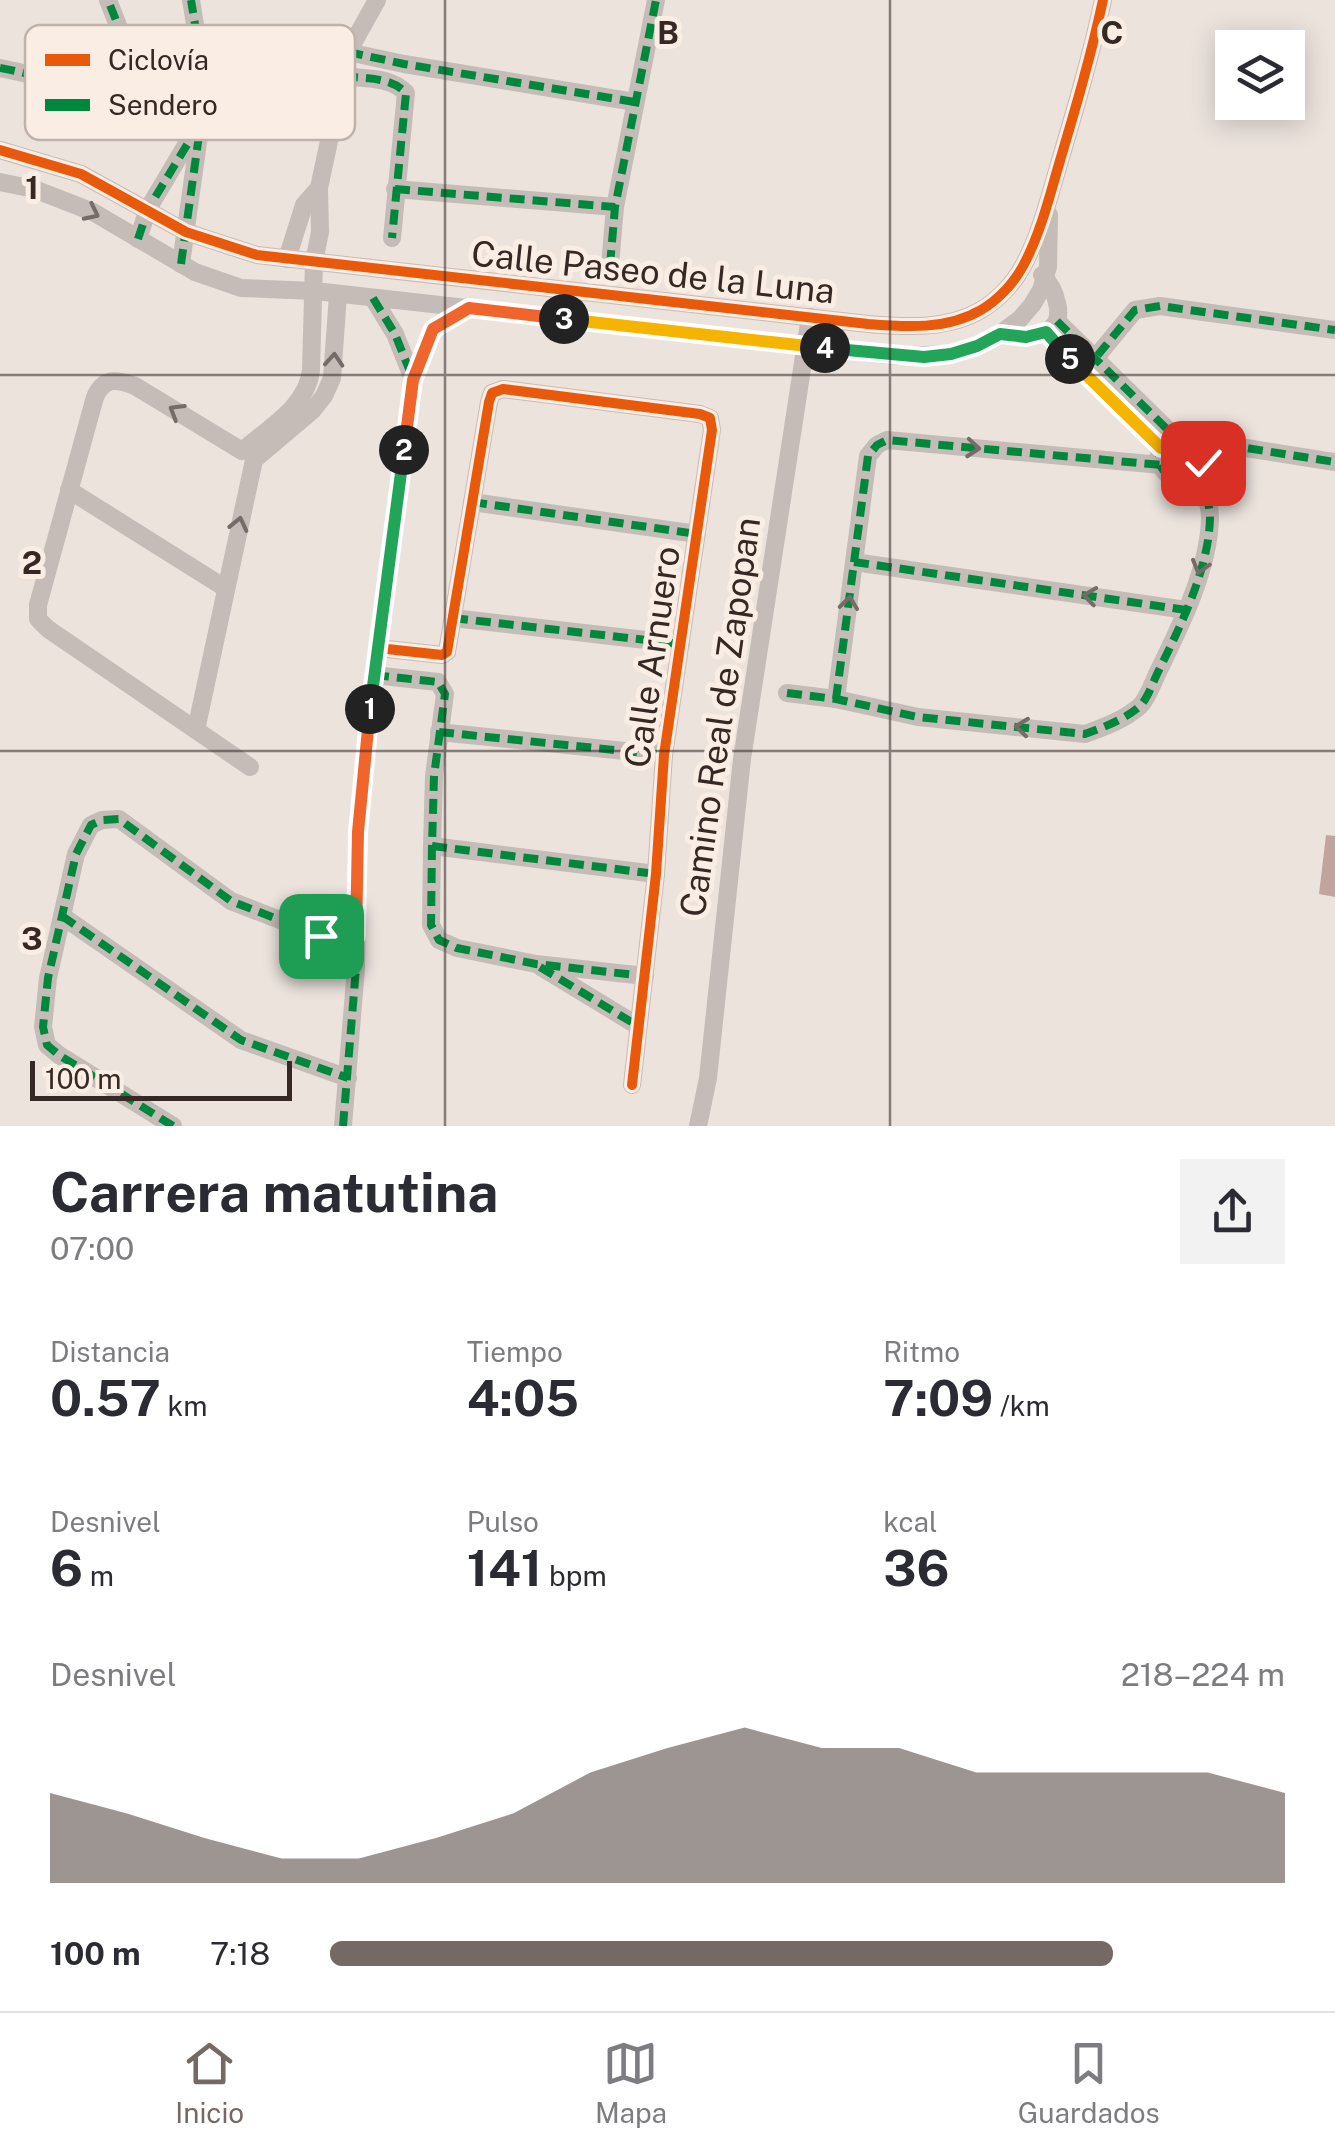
<!DOCTYPE html>
<html lang="es">
<head>
<meta charset="utf-8">
<style>
	body { margin:0; font-family:"Public Sans",sans-serif; background:#f2f2f3; color:#2b2b33; height:100vh; display:flex; flex-direction:column; font-size:38px; white-space:nowrap }
	* { box-sizing:border-box; margin:0 }
	p { font-size:32px; color:#7c7c81 }
	.icon { flex:none; width:55px; height:55px; fill:none; stroke:currentColor; stroke-width:2; stroke-linecap:round; stroke-linejoin:round }
	.map { position:relative; height:1126px; overflow:hidden }
	.sheet { display:flex; flex-direction:column; background:#fff; flex:1 }
	.sheet>* { flex:none }
	.controls { position:absolute; left:1215px; top:30px; display:grid; gap:20px }
	.controls a { display:grid; place-items:center; width:90px; height:90px; border-radius:0px; background:#fff; box-shadow:0 5px 25px #0003; font-size:50px }
	.scale { position:absolute; left:30px; bottom:25px; width:262px; box-sizing:border-box; padding-left:10px; border:5px solid #352825; border-top:0; font-size:28px; line-height:35px; white-space:nowrap; color:#352825; -webkit-text-stroke:8px #faede4; paint-order:stroke }
	.pin { position:absolute; display:grid; place-items:center; width:85px; height:85px; color:#fff; margin:-42px; border-radius:20px; box-shadow:0 5px 15px #0006 }
	.km { position:absolute; width:50px; height:50px; margin:-25px; border-radius:50%; background:#222; color:#fff; font-size:28px; line-height:50px; text-align:center }
	.round { display:grid; place-items:center; flex:none; width:105px; height:105px; border-radius:0px; background:#f2f2f3 }
	.headline { display:flex; align-items:center; justify-content:space-between; height:170px; padding:0 50px }
	h1 { font-size:55px; font-weight:700; line-height:75px }
	.stats { display:grid; grid-template-columns:repeat(3,1fr); gap:15px; height:170px; padding:10px 50px }
	.stats div { display:grid; align-content:center }
	.stats b { font-size:50px; font-weight:700 }
	.stats small { font-size:28px; font-weight:400 }
	.stats p { font-size:28px }
	.chart { height:280px; padding:20px 50px }
	.chart p { display:flex; justify-content:space-between }
	.chart svg { width:100%; height:180px; margin-top:10px; fill:#756965; opacity:.7 }
	ul { padding:0 50px; list-style:none; font-size:32px }
	li { display:grid; grid-template-columns:160px 120px 1fr; align-items:center; height:75px }
	li i { height:25px; border-radius:12px; background:#756965 }
	.tabs { display:flex; justify-content:space-around; align-items:center; height:140px; border-top:2px solid #e1e1e2; background:#fff; font-size:28px; color:#7c7c81 }
	.tabs a { display:grid; justify-items:center; gap:5px }
	.tabs .active { color:#756965 }
	.map>svg:first-child { display:block }
	.building { fill:#c1a49e }
	.lines { fill:none; stroke-linecap:round; stroke-linejoin:round }
	.minor { stroke:#c5bcb7; stroke-width:18 }
	.quiet { stroke:#00873e; stroke-width:8; stroke-dasharray:15 8; stroke-linecap:butt }
	.cycleway-casing { stroke:#faede4; stroke-width:16 }
	.cycleway { stroke:#e8590c; stroke-width:10 }
	.oneway { stroke:#766b67 }
	.split-1-casing { stroke:#fff; stroke-width:20 }
	.split-2-casing { stroke:#fff; stroke-width:20 }
	.split-3-casing { stroke:#fff; stroke-width:20 }
	.split-4-casing { stroke:#fff; stroke-width:20 }
	.split-5-casing { stroke:#fff; stroke-width:20 }
	.split-6-casing { stroke:#fff; stroke-width:20 }
	.split-1 { stroke:#f0652b; stroke-width:12 }
	.split-2 { stroke:#22a559; stroke-width:12 }
	.split-3 { stroke:#f0652b; stroke-width:12 }
	.split-4 { stroke:#f5b400; stroke-width:12 }
	.split-5 { stroke:#22a559; stroke-width:12 }
	.split-6 { stroke:#f5b400; stroke-width:12 }
	.grid { fill:none; stroke:#352825; stroke-width:2.5; stroke-opacity:0.55 }
	.labels { text-anchor:middle; dominant-baseline:central; stroke-width:10; stroke-linejoin:round; paint-order:stroke }
	.street-label { font-size:35px; fill:#352825; stroke:#faede4 }
	.key { fill:#faede4; stroke:#bfb2ab; stroke-width:2.5 }
	.key-label { font-size:28px; fill:#352825 }
	.grid-label { font-size:32px; text-anchor:middle; font-weight:bold; fill:#352825; stroke:#faede4; stroke-width:10; stroke-linejoin:round; paint-order:stroke }
</style>
</head>
<body>
<div class="map">
<svg width="1335" height="1126" viewBox="0 0 1335 1126">
	<rect width="100%" height="100%" fill="#ece3dd"/>
	<polygon class="building" points="1326,835 1335,836 1335,897 1319,894"/>
	<g class="lines">
		<g class="minor">
			<polyline points="348,52 404,64 635,102"/>
			<path d="M 0,68 C 56,78 106,99 157,126"/>
			<path d="M 343,76 C 364,79 390,76 406,93 L 392,238"/>
			<polyline points="94,94 106,85 130,56 108,0"/>
			<path d="M 128,110 C 132,92 133,75 130,56"/>
			<path d="M 0,150 L 81,174 L 186,232 L 257,255 L 868,324 C 905,327 947,330 981,310 C 998,300 1014,283 1023,266 C 1040,235 1049,198 1059,164 C 1075,110 1091,56 1103,0"/>
			<polyline points="0,182 34,189 93,212 195,272 241,288 315,291 897,356 951,354 977,346 1000,334 1020,319 1032,305 1041,290 1048,267 1049,215"/>
			<polyline points="395,189 615,207"/>
			<polyline points="138,239 148,209 195,130"/>
			<polyline points="287,259 304,205 319,188"/>
			<polyline points="181,264 201,121 202,67 191,0"/>
			<polyline points="610,265 615,207 656,0"/>
			<polyline points="373,298 395,334 413,379"/>
			<polyline points="1057,321 1174,436"/>
			<polyline points="1046,332 1083,373 1161,448"/>
			<path d="M 1000,334 C 1024,340 1066,338 1057,303 C 1055,292 1050,283 1042,275"/>
			<polyline points="1083,373 1135,310 1160,306 1335,330"/>
			<circle cx="1181" cy="457" r="22"/>
			<polyline points="1202,448 1246,448 1335,462"/>
			<polyline points="69,490 225,588"/>
			<polyline points="472,502 697,534"/>
			<polyline points="854,562 1186,610"/>
			<polyline points="453,618 681,644"/>
			<polyline points="378,648 442,655 447,652 489,402 492,393 503,389 700,414 710,418 712,430 664,755 656,874 632,1085"/>
			<polyline points="374,675 438,682 445,694 434,776 432,846 431,925 439,940 457,948 536,964 645,976"/>
			<path d="M 787,693 L 836,699 L 918,717 L 1085,734 C 1104,727 1124,720 1140,706 C 1148,698 1153,682 1158,672 C 1180,627 1209,569 1210,518 C 1210,501 1203,488 1194,475"/>
			<polyline points="836,699 868,456 877,445 887,440 1161,465"/>
			<polyline points="196,730 254,460 312,411 324,396 332,378 338,295"/>
			<polyline points="439,732 664,755"/>
			<path d="M 250,767 L 48,629 L 38,619 L 38,605 L 95,397 C 104,377 116,379 135,386 L 242,451 C 268,428 307,407 311,370 L 314,262 L 320,232 L 319,188 L 348,52 L 377,0"/>
			<polyline points="432,846 656,874"/>
			<polyline points="62,916 241,1040 348,1078"/>
			<polyline points="541,967 638,1026"/>
			<polyline points="173,1126 59,1055 47,1045 43,1027 48,978 76,854 91,825 102,820 119,819 231,901 321,936 356,936"/>
			<polyline points="343,1126 356,968 358,832 371,698 413,379 433,329 469,309"/>
			<polyline points="698,1126 708,1078 742,759 810,317"/>
		</g>
		<g class="quiet">
			<polyline points="348,52 404,64 635,102"/>
			<path d="M 0,68 C 56,78 106,99 157,126"/>
			<path d="M 343,76 C 364,79 390,76 406,93 L 392,238"/>
			<polyline points="94,94 106,85 130,56 108,0"/>
			<path d="M 128,110 C 132,92 133,75 130,56"/>
			<polyline points="395,189 615,207"/>
			<polyline points="138,239 148,209 196,130"/>
			<polyline points="181,264 201,121 202,67 191,0"/>
			<polyline points="610,265 615,207 656,0"/>
			<polyline points="373,298 395,334 413,379"/>
			<polyline points="1057,321 1174,436"/>
			<polyline points="1046,332 1083,373 1161,448"/>
			<polyline points="1083,373 1135,310 1160,306 1335,330"/>
			<circle cx="1181" cy="457" r="22"/>
			<polyline points="1202,448 1246,448 1335,462"/>
			<polyline points="472,502 697,534"/>
			<polyline points="854,562 1186,610"/>
			<polyline points="453,618 681,644"/>
			<polyline points="374,675 438,682 445,694 434,776 432,846 431,925 439,940 457,948 536,964 645,976"/>
			<path d="M 787,693 L 836,699 L 918,717 L 1085,734 C 1104,727 1124,720 1140,706 C 1148,698 1153,682 1158,672 C 1180,627 1209,569 1210,518 C 1210,501 1203,488 1194,475"/>
			<polyline points="836,699 868,456 877,445 887,440 1161,465"/>
			<polyline points="439,732 664,755"/>
			<polyline points="432,846 656,874"/>
			<polyline points="62,916 241,1040 348,1078"/>
			<polyline points="540,967 638,1026"/>
			<polyline points="173,1126 59,1055 47,1045 43,1027 48,978 76,854 91,825 102,820 119,819 231,901 321,936 356,936"/>
			<polyline points="343,1126 356,968 358,832 371,698 413,379 433,329 469,309"/>
		</g>
		<g class="cycleway-casing">
			<g id="cycleway">
				<path d="M 0,150 L 81,174 L 186,232 L 257,255 L 868,324 C 905,327 947,330 981,310 C 998,300 1014,283 1023,266 C 1040,235 1049,198 1059,164 C 1075,110 1091,56 1103,0"/>
				<polyline points="378,648 442,655 447,652 489,402 492,393 503,389 700,414 710,418 712,430 664,755 656,874 632,1085"/>
			</g>
		</g>
		<use href="#cycleway" class="cycleway"/>
	</g>
	<defs><path id="oneway-chevron" d="M-2-3.5L2.5 0L-2 3.5" fill="none" stroke-width="1.6" stroke-linecap="round" stroke-linejoin="round" transform="scale(2.5)"/></defs>
	<g class="oneway">
		<use href="#oneway-chevron" transform="translate(92 213) rotate(26)"/>
		<use href="#oneway-chevron" transform="translate(334 360) rotate(-86)"/>
		<use href="#oneway-chevron" transform="translate(176 411) rotate(-149)"/>
		<use href="#oneway-chevron" transform="translate(973 448) rotate(5)"/>
		<use href="#oneway-chevron" transform="translate(239 524) rotate(-77)"/>
		<use href="#oneway-chevron" transform="translate(1200 567) rotate(106)"/>
		<use href="#oneway-chevron" transform="translate(1090 596) rotate(-172)"/>
		<use href="#oneway-chevron" transform="translate(849 603) rotate(-83)"/>
		<use href="#oneway-chevron" transform="translate(1022 727) rotate(-174)"/>
	</g>
	<g class="lines">
		<g class="split-1-casing">
			<polyline id="split-1" points="321,936 356,936 358,832 370,709"/>
		</g>
		<g class="split-2-casing">
			<polyline id="split-2" points="370,709 404,450"/>
		</g>
		<g class="split-3-casing">
			<polyline id="split-3" points="404,450 413,380 433,329 469,308 564,319"/>
		</g>
		<g class="split-4-casing">
			<polyline id="split-4" points="564,319 825,348"/>
		</g>
		<g class="split-5-casing">
			<polyline id="split-5" points="825,348 924,357 951,354 977,346 1000,334 1026,337 1046,332 1070,359"/>
		</g>
		<g class="split-6-casing">
			<polyline id="split-6" points="1070,359 1161,448 1174,436 1190,437 1202,448 1203,463"/>
		</g>
		<use href="#split-1" class="split-1"/>
		<use href="#split-2" class="split-2"/>
		<use href="#split-3" class="split-3"/>
		<use href="#split-4" class="split-4"/>
		<use href="#split-5" class="split-5"/>
		<use href="#split-6" class="split-6"/>
	</g>
	<path class="grid" d="M 445,0 L 445,1126M 890,0 L 890,1126M 0,375 L 1335,375M 0,751 L 1335,751"/>
	<g class="labels">
		<g class="street-label">
			<text transform="translate(653 272) rotate(6)">Calle Paseo de la Luna</text>
			<text transform="translate(652 657) rotate(-82)">Calle Arnuero</text>
			<text transform="translate(720 717) rotate(-82)">Camino Real de Zapopan</text>
		</g>
	</g>
	<rect x="25" y="25" width="330" height="115" rx="15" class="key"/>
	<rect x="45" y="54" width="45" height="12" fill="#e8590c"/>
	<rect x="45" y="99" width="45" height="12" fill="#00873e"/>
	<g class="key-label">
		<text x="108" y="70">Ciclovía</text>
		<text x="108" y="115">Sendero</text>
	</g>
	<g class="grid-label">
		<text x="668" y="44">B</text>
		<text x="1112" y="44">C</text>
		<text x="32" y="199">1</text>
		<text x="32" y="574">2</text>
		<text x="32" y="950">3</text>
	</g>
</svg>
<div class="controls">
<a><svg class="icon" aria-label="layers" viewBox="0 0 24 24"><path d="M12 4l9 5-9 5-9-5zM3 14l9 5 9-5"/></svg></a>
</div>
<div class="scale">100 m</div>
<div class="pin" style="left:321px;top:936px;background:#1e9e55"><svg class="icon" aria-label="arrive" viewBox="0 0 24 24"><path d="M6 21V4h12l-3 4 3 4H6"/></svg></div>
<div class="pin" style="left:1203px;top:463px;background:#d93025"><svg class="icon" aria-label="check" viewBox="0 0 24 24"><path d="M5 12l5 5 9-10"/></svg></div>
<b class="km" style="left:370px;top:709px">1</b>
<b class="km" style="left:404px;top:450px">2</b>
<b class="km" style="left:564px;top:319px">3</b>
<b class="km" style="left:825px;top:348px">4</b>
<b class="km" style="left:1070px;top:359px">5</b>
</div>
<section class="sheet">
<div class="headline"><div><h1>Carrera matutina</h1><p>07:00</p></div><a class="round"><svg class="icon" aria-label="share" viewBox="0 0 24 24"><path d="M12 15V3M7 8l5-5 5 5M5 13v7h14v-7"/></svg></a></div>
<div class="stats">
<div><p>Distancia</p><b>0.57<small> km</small></b></div>
<div><p>Tiempo</p><b>4:05</b></div>
<div><p>Ritmo</p><b>7:09<small> /km</small></b></div>
</div>
<div class="stats">
<div><p>Desnivel</p><b>6<small> m</small></b></div>
<div><p>Pulso</p><b>141<small> bpm</small></b></div>
<div><p>kcal</p><b>36</b></div>
</div>
<div class="chart"><p><span>Desnivel</span>218–224 m</p>
<svg viewBox="0 0 160 44" preserveAspectRatio="none"><path d="M0 44V22L10 27L20 33L30 38L40 38L50 33L60 27L70 17L80 11L90 6L100 11L110 11L120 17L130 17L140 17L150 17L160 22V44z"/></svg>
</div>
<ul>
<li><b>100 m</b>7:18<i style="width:82%"></i></li>
</ul>
</section>
<nav class="tabs">
<a class="active"><svg class="icon" aria-label="home" viewBox="0 0 24 24"><path d="M3 11l9-7 9 7M6 9v11h12V9"/></svg>Inicio</a>
<a><svg class="icon" aria-label="map" viewBox="0 0 24 24"><path d="M3 6l6-2 6 2 6-2v14l-6 2-6-2-6 2zM9 4v14M15 6v14"/></svg>Mapa</a>
<a><svg class="icon" aria-label="saved" viewBox="0 0 24 24"><path d="M7 4h10v16l-5-4-5 4z"/></svg>Guardados</a>
</nav>
</body>
</html>
